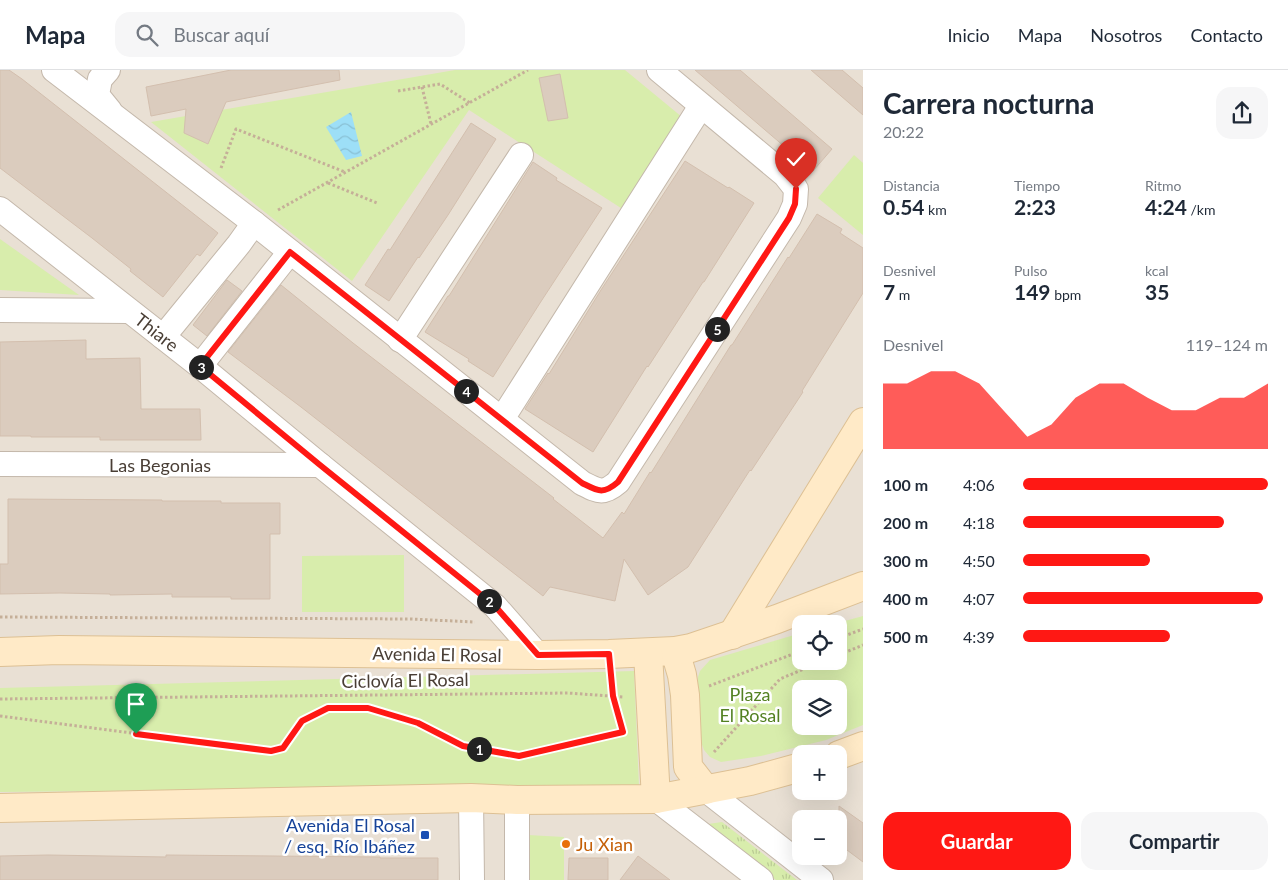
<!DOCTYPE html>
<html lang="es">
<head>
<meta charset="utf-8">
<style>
	body { margin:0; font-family:Lato,sans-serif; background:#f6f6f7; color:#1f2937; height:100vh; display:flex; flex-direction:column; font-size:19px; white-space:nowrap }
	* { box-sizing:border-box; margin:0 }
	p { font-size:16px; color:#747a83 }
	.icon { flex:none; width:28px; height:28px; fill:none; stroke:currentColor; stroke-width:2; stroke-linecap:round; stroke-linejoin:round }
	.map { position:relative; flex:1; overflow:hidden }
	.details { display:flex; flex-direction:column; background:#fff; width:425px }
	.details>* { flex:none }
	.controls { position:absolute; left:792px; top:545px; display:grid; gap:10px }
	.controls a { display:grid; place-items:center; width:55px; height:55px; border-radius:10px; background:#fff; box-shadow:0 5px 20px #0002; font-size:25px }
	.pin { position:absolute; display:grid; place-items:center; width:42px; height:42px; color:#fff; margin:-51px -21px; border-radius:50% 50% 50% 0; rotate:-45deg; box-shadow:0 0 5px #0007 }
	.pin .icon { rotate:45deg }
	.km { position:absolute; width:25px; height:25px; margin:-12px; border-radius:50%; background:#222; color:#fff; font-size:14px; line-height:25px; text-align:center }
	.round { display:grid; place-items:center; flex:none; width:52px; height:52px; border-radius:15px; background:#f6f6f7 }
	.headline { display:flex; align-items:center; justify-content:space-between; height:85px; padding:0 20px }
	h1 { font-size:28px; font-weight:700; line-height:38px }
	.metrics { display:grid; grid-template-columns:repeat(3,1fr); gap:8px; height:85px; padding:5px 20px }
	.metrics div { display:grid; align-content:center }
	.metrics b { font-size:21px; font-weight:700 }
	.metrics small { font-size:14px; font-weight:400 }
	.metrics p { font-size:14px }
	.chart { height:140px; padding:10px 20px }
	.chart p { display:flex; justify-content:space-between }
	.chart svg { width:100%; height:90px; margin-top:5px; fill:#ff1814; opacity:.7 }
	.action { display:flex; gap:10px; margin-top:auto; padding:10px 20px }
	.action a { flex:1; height:58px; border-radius:15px; background:#ff1814; color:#fff; font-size:20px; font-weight:700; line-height:58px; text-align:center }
	.action a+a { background:#f6f6f7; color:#1f2937 }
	ul { padding:0 20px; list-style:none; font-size:16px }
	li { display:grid; grid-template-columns:80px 60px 1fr; align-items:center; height:38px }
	li i { height:12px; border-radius:6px; background:#ff1814 }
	header { display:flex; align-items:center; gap:30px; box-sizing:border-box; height:70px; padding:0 25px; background:#fff; border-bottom:1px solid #e0e1e3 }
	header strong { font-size:24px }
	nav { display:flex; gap:28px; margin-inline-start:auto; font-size:18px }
	.search { width:350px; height:45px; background:#f6f6f7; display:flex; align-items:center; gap:12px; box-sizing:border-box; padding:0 18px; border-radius:15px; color:#747a83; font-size:19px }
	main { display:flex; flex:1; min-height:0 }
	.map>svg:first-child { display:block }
	.residential { fill:#e9e0d4; fill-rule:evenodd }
	.grass { fill:url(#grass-tufts) }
	.green { fill:#d8edac; fill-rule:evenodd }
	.water { fill:url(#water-waves) }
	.building { fill:#dbccbe; stroke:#d3bfae }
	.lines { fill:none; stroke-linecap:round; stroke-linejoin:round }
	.street-casing { stroke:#c4b8ab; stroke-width:26 }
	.secondary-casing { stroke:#ddc094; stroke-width:30 }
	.path { stroke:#c5af98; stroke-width:3; stroke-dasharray:2.5 2.5; stroke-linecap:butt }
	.street { stroke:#fff; stroke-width:24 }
	.secondary { stroke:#ffeac7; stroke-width:28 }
	.route-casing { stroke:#fff; stroke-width:10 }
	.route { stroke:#ff1814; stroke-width:6 }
	.transit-dot { fill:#1a4fb4; stroke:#fff; stroke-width:2 }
	.food-dot { fill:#e8710a; stroke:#fff; stroke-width:2 }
	.labels { text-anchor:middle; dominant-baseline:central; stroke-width:5; stroke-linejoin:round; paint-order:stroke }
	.street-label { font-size:18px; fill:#493e35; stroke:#fff }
	.park-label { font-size:18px; fill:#538122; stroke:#fff }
	.transit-label { font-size:18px; fill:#164399; stroke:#fff; text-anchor:end }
	.food-label { font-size:18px; fill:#c56008; stroke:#fff; text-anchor:start }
</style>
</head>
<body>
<header>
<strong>Mapa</strong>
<div class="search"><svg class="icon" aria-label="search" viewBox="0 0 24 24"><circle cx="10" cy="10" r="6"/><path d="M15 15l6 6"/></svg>Buscar aquí</div>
<nav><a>Inicio</a><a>Mapa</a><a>Nosotros</a><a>Contacto</a></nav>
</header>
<main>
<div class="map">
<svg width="863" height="810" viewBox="0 0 863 810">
	<defs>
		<pattern id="grass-tufts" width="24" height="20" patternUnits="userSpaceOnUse" patternTransform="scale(1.25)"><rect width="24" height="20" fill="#d8edac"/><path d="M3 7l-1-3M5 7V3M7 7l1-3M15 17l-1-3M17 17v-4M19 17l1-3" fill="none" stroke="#bbcc95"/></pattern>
		<pattern id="water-waves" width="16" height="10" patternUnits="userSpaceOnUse" patternTransform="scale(1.25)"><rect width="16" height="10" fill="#9ddff7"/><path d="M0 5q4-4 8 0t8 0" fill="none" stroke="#89c0d4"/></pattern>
	</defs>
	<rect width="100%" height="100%" fill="#f5efe7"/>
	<path class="residential" d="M 0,0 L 863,0 L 863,810 L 0,810 ZM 801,554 L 839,554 L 839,591 L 801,591 ZM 801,619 L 839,619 L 839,656 L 801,656 ZM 801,684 L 839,684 L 839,721 L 801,721 ZM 801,749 L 839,749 L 839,786 L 801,786 Z"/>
	<polygon class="grass" points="722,752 797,810 776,810 709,759 708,754"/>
	<g class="green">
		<polygon points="455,0 625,0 682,47 624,140 469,40 352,211 151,52"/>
		<polygon points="854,85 863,93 863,165 818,128"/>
		<polygon points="0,169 79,225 0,220"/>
		<polygon points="404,485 404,542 302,542 302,486"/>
		<path d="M 863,546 L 863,655 L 826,670 L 761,686 L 721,692 L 710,687 L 704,680 L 699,666 L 698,607 L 700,601 L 710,590 L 801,563 L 801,591 L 839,591 L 839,554 L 834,554 ZM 801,619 L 839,619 L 839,656 L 801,656 Z"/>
		<polygon points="634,601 639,716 0,722 0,618"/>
		<polygon points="528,765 564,767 564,810 527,810"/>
	</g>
	<polygon class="water" points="351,42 362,86 346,90 326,57"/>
	<g class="building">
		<polygon points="0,0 9,0 22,9 218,163 200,186 197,184 163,227 130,201 131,199 92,168 0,98"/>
		<polygon points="231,0 339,0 340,10 226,32 208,74 184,63 186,39 151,46 146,17"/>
		<polygon points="695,0 740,0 832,79 813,101"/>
		<polygon points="811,0 842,0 863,18 863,45"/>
		<polygon points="560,4 568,48 548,51 539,8"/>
		<polygon points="471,53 496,69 448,145 419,188 418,187 389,231 365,215 388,179 390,180"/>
		<polygon points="685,91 728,118 729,117 754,133 704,212 703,212 648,297 647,296 593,382 525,339 548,303 549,304 601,220"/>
		<polygon points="533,92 557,108 556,110 602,138 540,233 493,307 468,291 469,289 425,262 448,226 449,226"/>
		<polygon points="817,144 842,159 840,163 863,178 863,223 802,321 803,322 751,401 750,400 688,497 648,525 624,489 615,531 550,517 543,526 301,337 228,282 281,215 353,273 554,428 553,429 603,468 622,442 624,444 650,402 651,403 731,275 732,275 788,187 789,188"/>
		<polygon points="227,210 242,221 207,266 193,255"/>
		<polygon points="86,270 86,289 140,288 141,339 200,339 201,370 100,370 100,367 31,367 31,366 0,366 0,272"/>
		<polygon points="8,429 162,430 162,431 221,431 221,433 280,433 280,464 270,464 270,529 231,529 231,527 172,527 172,524 110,525 110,524 60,523 0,524 0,494 8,494"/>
		<polygon points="839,736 863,753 863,792 839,774"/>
		<polygon points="48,785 166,787 166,785 380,787 380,788 438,788 438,810 0,810 0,786"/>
		<polygon points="638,786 670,810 620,810"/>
		<polygon points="569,788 608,788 608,810 568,810"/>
	</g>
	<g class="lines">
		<g class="street-casing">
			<g id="street">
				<path d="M 54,0 L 254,153 L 582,413 C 598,421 603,425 618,412 L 789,148 L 795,134 L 796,119 L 785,105 L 659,0"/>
				<polyline points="108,0 100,9 97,25 110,41"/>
				<polyline points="0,139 200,296 320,395 495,536 538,585"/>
				<polyline points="0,240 129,241"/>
				<polyline points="163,267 239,174 254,153"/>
				<polyline points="400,270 521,85"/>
				<polyline points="200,296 290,182"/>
				<polyline points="502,349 701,36"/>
				<polyline points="0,394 320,395"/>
				<polyline points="706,720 821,810"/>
				<polyline points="471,728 472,810"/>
				<polyline points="656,729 761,810"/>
				<polyline points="517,810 517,730"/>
			</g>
		</g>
		<g class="secondary-casing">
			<g id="secondary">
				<polyline points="732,565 863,352"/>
				<polyline points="675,581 682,605 685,625 688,697 706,720"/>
				<polyline points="0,582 59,580 538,585 609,584 675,581 691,578 777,549 863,516"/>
				<polyline points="648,583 656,729"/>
				<polyline points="839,685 863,676"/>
				<polyline points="0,738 471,728 517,730 656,729 750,711 801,697"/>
			</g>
		</g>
		<g class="path">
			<polyline points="422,17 431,54"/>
			<polyline points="398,21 440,14 470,33"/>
			<polyline points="221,98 236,59 345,102"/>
			<polyline points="328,113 377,133"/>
			<polyline points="278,140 528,0"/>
			<polyline points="0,547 410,549 475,552"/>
			<polyline points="839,568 863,559"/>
			<polyline points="839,585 863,575"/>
			<polyline points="611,610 613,626 623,663"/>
			<polyline points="709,616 801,581"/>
			<polyline points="0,629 568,623 624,627"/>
			<polyline points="0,646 271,681 283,678 302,651 328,638 368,638 418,653 463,676 519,686 623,662"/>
			<polyline points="714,682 780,609 823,591"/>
		</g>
		<use href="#street" class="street"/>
		<use href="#secondary" class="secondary"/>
	</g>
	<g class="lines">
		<g class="route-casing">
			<path id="route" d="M 136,664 L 271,681 L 283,678 L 302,651 L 328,638 L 368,638 L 418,653 L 463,676 L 519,686 L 623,662 L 613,626 L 609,584 L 538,585 L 495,536 L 320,395 L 200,296 L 290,182 L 582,413 C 598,421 603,425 618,412 L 789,148 L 795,134 L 796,119"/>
		</g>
		<use href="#route" class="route"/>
	</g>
	<rect class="transit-dot" x="420" y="760" width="10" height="10" rx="2.5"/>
	<circle class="food-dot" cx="566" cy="774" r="5"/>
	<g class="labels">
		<g class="street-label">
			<text transform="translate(157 262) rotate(38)">Thiare</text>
			<text x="160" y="395">Las Begonias</text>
			<text transform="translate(437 584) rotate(1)">Avenida El Rosal</text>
			<text transform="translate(405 610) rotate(-1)">Ciclovía El Rosal</text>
		</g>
		<g class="park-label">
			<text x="750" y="624">Plaza<tspan x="750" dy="21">El Rosal</tspan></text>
		</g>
		<g class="transit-label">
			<text x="415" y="755">Avenida El Rosal<tspan x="415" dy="21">/ esq. Río Ibáñez</tspan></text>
		</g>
		<g class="food-label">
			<text x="576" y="774">Ju Xian</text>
		</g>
	</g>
</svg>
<div class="controls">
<a><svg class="icon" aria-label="locate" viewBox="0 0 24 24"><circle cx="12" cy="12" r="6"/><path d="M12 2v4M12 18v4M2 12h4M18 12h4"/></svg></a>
<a><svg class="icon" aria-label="layers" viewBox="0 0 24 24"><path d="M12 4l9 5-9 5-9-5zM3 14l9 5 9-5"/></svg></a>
<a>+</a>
<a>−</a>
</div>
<div class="pin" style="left:136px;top:664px;background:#1e9e55"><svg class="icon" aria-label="arrive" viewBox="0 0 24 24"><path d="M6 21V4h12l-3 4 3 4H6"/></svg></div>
<div class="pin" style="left:796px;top:119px;background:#d93025"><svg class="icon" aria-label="check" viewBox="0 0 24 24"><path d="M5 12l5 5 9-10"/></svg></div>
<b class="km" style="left:479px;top:679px">1</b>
<b class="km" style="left:489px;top:531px">2</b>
<b class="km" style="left:201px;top:297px">3</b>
<b class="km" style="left:466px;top:321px">4</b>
<b class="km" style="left:717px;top:259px">5</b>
</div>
<section class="details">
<div class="headline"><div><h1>Carrera nocturna</h1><p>20:22</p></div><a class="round"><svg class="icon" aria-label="share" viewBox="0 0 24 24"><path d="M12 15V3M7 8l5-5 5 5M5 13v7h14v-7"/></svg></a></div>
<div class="metrics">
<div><p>Distancia</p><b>0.54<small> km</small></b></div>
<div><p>Tiempo</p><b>2:23</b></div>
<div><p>Ritmo</p><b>4:24<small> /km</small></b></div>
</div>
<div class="metrics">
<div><p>Desnivel</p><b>7<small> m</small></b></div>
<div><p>Pulso</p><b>149<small> bpm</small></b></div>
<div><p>kcal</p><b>35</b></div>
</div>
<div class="chart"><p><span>Desnivel</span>119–124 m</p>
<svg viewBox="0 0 160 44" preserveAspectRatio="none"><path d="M0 44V12L10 12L20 6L30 6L40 12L50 25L60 38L70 32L80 19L90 12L100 12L110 19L120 25L130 25L140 19L150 19L160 12V44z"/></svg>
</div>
<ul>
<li><b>100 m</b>4:06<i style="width:100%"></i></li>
<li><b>200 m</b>4:18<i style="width:82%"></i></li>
<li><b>300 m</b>4:50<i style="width:52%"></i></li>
<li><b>400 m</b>4:07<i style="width:98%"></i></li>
<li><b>500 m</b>4:39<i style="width:60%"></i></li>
</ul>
<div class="action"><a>Guardar</a><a>Compartir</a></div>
</section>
</main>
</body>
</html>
